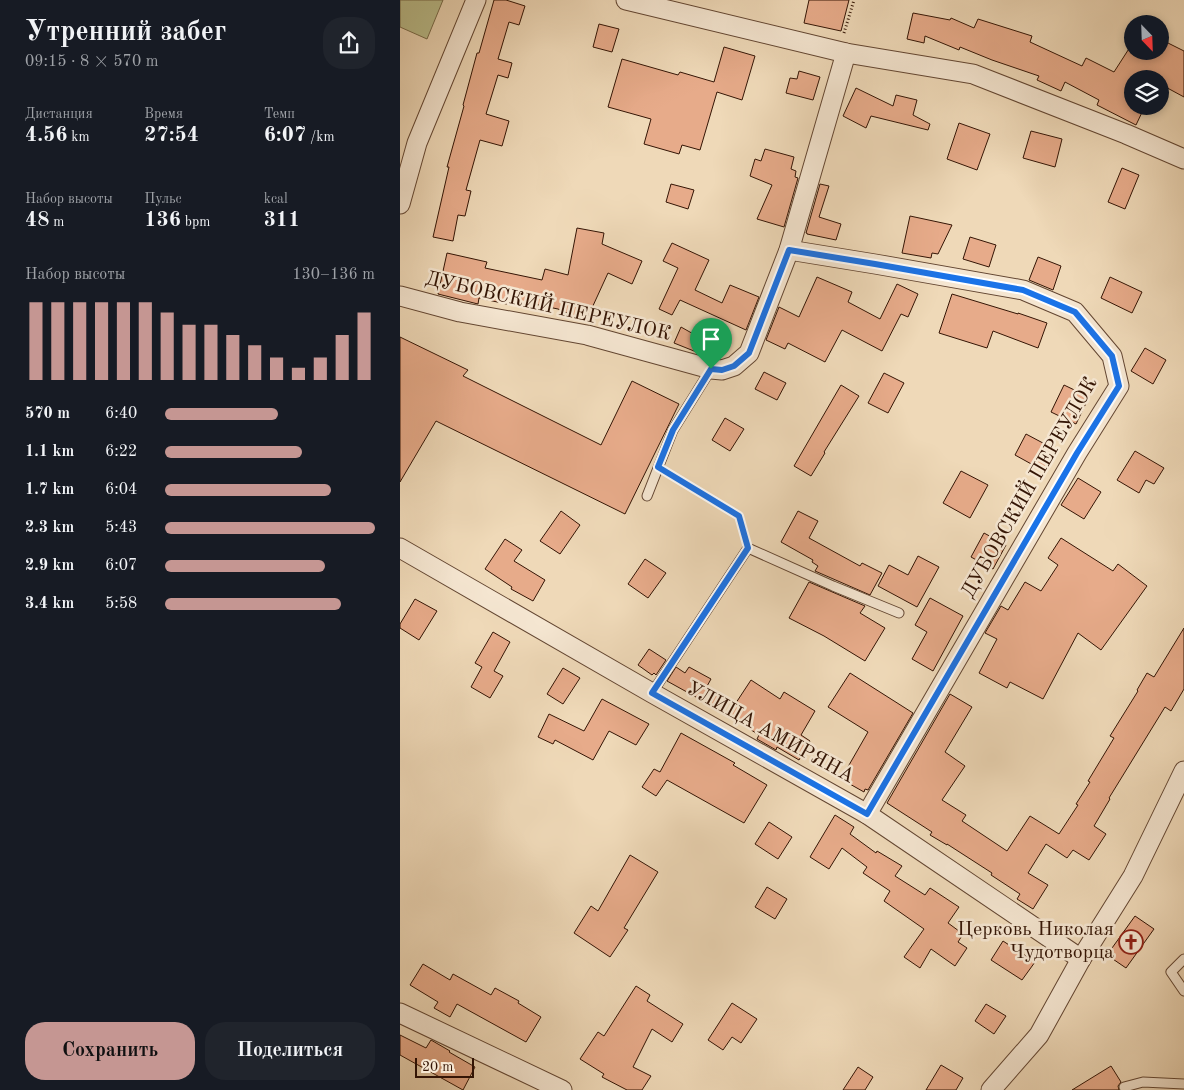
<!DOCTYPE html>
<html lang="ru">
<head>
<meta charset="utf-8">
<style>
	body { margin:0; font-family:"Old Standard TT",serif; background:#20242c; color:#f1f3f6; height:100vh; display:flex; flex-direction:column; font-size:19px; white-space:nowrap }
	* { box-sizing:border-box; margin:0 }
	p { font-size:16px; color:#9ea1a6 }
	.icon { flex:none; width:28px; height:28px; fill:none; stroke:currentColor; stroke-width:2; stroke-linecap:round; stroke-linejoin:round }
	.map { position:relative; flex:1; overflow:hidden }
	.drawer { display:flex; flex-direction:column; background:#171b24; width:400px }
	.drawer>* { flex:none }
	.needle { width:32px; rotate:157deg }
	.controls { position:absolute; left:724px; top:15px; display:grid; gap:10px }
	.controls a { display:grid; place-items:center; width:45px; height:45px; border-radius:50%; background:#171b24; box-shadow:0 2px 8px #0003; font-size:25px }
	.scale { position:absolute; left:15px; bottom:12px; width:59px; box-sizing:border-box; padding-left:5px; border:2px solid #341505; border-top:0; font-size:14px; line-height:18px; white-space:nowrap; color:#341505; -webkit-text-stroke:4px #f5e6d1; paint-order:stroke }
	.pin { position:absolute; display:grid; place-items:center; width:42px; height:42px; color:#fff; margin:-51px -21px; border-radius:50% 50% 50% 0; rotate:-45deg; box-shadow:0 0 5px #0007 }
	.pin .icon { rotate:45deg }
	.round { display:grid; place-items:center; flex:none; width:52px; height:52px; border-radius:20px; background:#20242c }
	.headline { display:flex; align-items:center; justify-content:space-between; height:85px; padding:0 25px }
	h1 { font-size:28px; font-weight:700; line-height:38px }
	.figures { display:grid; grid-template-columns:repeat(3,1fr); gap:8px; height:85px; padding:5px 25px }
	.figures div { display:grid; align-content:center }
	.figures b { font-size:21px; font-weight:700 }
	.figures small { font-size:14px; font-weight:400 }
	.figures p { font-size:14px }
	.chart { height:140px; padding:10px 25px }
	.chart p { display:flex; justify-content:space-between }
	.chart svg { width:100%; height:90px; margin-top:5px; stroke:#c59692; stroke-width:6 }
	.primary-button { display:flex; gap:10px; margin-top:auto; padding:10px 25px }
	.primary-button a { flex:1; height:58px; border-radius:20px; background:#c59692; color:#111; font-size:20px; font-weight:700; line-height:58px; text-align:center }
	.primary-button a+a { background:#20242c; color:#f1f3f6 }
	ul { padding:0 25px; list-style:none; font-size:16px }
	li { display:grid; grid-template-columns:80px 60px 1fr; align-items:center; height:38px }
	li i { height:12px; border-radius:6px; background:#c59692 }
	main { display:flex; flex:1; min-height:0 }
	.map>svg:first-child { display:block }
	.green { fill:#bbbf8d; stroke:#786a49 }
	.building { fill:#e7ab8a; stroke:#341505 }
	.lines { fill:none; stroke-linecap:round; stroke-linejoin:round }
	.lane-casing { stroke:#634632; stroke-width:11 }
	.street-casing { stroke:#634632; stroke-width:21 }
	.path { stroke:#341505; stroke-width:3; stroke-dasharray:1 2.5; stroke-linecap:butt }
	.lane { stroke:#f5e6d1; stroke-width:9 }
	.street { stroke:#f5e6d1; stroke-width:19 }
	.route-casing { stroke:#fff; stroke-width:10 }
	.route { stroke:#1a73e8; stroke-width:6 }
	.labels { text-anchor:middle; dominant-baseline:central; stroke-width:5; stroke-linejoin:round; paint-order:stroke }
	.street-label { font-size:20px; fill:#341505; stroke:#f5e6d1 }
	.poi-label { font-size:20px; fill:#341505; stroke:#f5e6d1; text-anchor:end }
</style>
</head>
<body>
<main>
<section class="drawer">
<div class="headline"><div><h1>Утренний забег</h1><p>09:15 · 8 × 570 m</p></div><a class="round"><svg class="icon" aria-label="share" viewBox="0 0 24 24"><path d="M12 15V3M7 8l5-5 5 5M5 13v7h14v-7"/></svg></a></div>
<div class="figures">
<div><p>Дистанция</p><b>4.56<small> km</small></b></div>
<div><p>Время</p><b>27:54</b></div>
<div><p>Темп</p><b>6:07<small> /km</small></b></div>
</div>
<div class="figures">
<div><p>Набор высоты</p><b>48<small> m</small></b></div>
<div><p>Пульс</p><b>136<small> bpm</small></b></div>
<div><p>kcal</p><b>311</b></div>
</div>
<div class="chart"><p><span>Набор высоты</span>130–136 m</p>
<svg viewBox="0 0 160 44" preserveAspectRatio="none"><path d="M5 44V6M15 44V6M25 44V6M35 44V6M45 44V6M55 44V6M65 44V11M75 44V17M85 44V17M95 44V22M105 44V27M115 44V33M125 44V38M135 44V33M145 44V22M155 44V11"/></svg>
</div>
<ul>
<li><b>570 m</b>6:40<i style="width:54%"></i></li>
<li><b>1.1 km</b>6:22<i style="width:65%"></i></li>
<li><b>1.7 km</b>6:04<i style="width:79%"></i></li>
<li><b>2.3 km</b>5:43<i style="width:100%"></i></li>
<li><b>2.9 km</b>6:07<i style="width:76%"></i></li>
<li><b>3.4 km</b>5:58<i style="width:84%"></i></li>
</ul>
<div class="primary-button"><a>Сохранить</a><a>Поделиться</a></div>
</section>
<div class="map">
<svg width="784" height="1090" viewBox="0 0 784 1090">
	<rect width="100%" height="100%" fill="#efd9b8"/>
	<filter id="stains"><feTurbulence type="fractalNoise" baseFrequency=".004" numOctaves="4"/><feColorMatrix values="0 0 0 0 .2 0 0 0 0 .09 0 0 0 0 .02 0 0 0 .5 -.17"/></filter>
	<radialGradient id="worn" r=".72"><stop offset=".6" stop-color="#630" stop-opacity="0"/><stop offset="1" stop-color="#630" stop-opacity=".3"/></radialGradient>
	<polygon class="green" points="0,0 43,0 27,39 0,27"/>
	<g class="building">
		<polygon points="94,0 106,0 125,6 119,25 109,22 98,59 112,63 108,78 98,75 86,114 109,121 102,146 80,140 66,190 71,191 65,216 58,215 53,241 33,237 49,167 47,167 64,106 63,105 77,53 79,53"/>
		<polygon points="409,0 449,0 441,31 404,23"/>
		<polygon points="513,13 550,20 551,18 574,28 578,19 632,36 630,42 682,66 686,58 714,72 732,44 732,51 760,51 760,39 784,51 784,97 760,84 760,79 732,79 732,106 745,106 736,125 697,105 699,100 665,82 661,91 637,80 639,76 592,60 560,47 559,50 525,36 524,43 507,39"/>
		<polygon points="199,24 219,29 212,52 193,47"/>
		<polygon points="324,47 355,56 342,100 317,92 300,150 282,145 279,154 244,144 251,119 208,107 222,59 278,75 280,72 314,82"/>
		<polygon points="399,71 420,77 413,100 386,93 390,78 397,79"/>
		<polygon points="456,88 493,106 496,95 517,100 513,115 530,124 528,130 471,116 466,128 443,116"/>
		<polygon points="559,123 590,134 577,170 547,159"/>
		<polygon points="631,131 662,139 655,167 623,158"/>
		<polygon points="365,149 394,157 391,169 396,171 395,177 398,178 384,227 357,219 372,185 350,176 355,159 361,161"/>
		<polygon points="722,168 739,175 725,209 708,202"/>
		<polygon points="271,184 294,190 288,209 266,202"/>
		<polygon points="420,184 429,186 419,217 441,224 436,240 407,234 407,233 406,233"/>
		<polygon points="510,216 552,225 538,254 532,253 531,258 502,253"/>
		<polygon points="177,228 204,233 202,244 242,261 232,284 208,273 186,321 158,309 129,303 129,305 112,301 111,305 79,298 78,304 38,294 47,253 87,262 85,268 142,280 145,269 168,275"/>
		<polygon points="570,237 596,245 589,267 563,259"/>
		<polygon points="272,243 309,260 295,290 322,303 330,285 359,297 346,330 280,300 272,315 259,309 278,268 263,261"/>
		<polygon points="638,257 661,266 653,290 629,280"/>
		<polygon points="417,277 452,292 448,302 480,319 497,284 518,294 508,317 501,314 482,351 442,330 425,362 388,343 385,349 366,340 379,307 399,317"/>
		<polygon points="710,277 742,292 732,313 701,298"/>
		<polygon points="552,294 618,314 618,313 647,323 638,348 593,331 587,348 539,333"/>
		<polygon points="281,327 304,340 299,353 274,343"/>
		<polygon points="0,337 68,370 63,376 201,445 232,381 279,404 225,514 36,421 0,482"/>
		<polygon points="745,348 766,360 753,384 731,371"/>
		<polygon points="364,372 386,383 377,400 355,389"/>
		<polygon points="484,373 504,383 488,413 468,403"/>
		<polygon points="441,385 459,396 424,452 425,453 411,476 394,466"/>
		<polygon points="664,385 689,397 676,424 651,412"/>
		<polygon points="325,418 344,429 330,451 312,440"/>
		<polygon points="626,434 656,450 644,471 615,455"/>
		<polygon points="735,451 764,468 754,484 746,480 739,493 717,480"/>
		<polygon points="561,471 588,485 570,518 543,503"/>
		<polygon points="678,478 701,492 684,519 661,505"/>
		<polygon points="161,511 180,525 160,554 140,541"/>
		<polygon points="398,511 418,521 409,538 460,566 462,563 482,573 470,595 415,571 418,566 412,562 413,560 381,542"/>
		<polygon points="584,533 606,545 593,569 571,557"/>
		<polygon points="661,538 713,571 718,564 747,586 701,650 678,633 643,699 610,682 607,688 579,673 597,639 585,633 601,606 608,610 625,582 641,591 658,565 648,558"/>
		<polygon points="105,539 122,550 114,561 145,580 133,601 111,589 112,587 85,569"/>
		<polygon points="518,556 539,567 517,607 478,586 489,565 508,575"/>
		<polygon points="245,559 266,573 248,598 228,584"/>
		<polygon points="409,582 465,606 460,613 485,628 465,661 424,636 389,618"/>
		<polygon points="530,598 563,616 533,671 512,659 527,632 515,625"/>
		<polygon points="15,599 37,611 19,640 0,628 0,624"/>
		<polygon points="784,628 784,689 771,711 765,707 709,798 710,799 694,826 706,834 689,860 673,850 667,858 646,844 628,873 648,885 633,909 617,899 620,894 591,875 592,873 547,844 547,845 530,835 532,832 487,803 550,694 572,707 545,752 565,766 542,800 566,815 562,821 607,851 630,816 659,834 678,805 676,804 690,782 688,781 714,738 710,736 738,691 737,690 747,673 754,677"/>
		<polygon points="93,632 110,642 94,671 103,676 90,698 71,687 82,667 75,663"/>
		<polygon points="249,649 266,660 256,675 254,673 252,675 238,665"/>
		<polygon points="276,667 285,673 289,667 311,679 306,688 320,697 314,707 267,681"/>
		<polygon points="163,668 180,678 163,704 147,694"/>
		<polygon points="450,673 513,713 468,790 465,789 464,792 441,779 468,732 428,707"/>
		<polygon points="351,680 380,699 384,692 415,711 401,735 410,741 399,760 377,747 376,750 357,739 359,735 328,715"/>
		<polygon points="202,699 249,724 236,745 209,731 193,760 155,740 153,744 138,737 149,714 184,731"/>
		<polygon points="281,733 335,763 333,765 367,785 344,823 267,780 256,796 242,787 254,769 260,772"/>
		<polygon points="435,815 454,827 450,834 476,853 477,851 502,866 495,876 525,895 530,888 559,907 548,923 563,934 558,942 567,948 555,966 531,949 520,968 504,957 524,929 484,901 490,891 463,873 467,867 442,848 429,869 410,857"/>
		<polygon points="369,822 392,837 378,859 355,844"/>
		<polygon points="230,855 258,872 224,928 228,930 210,957 174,933 191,906 198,911"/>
		<polygon points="367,887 387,899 375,919 355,907"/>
		<polygon points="735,916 754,929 726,968 707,955"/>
		<polygon points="603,941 635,962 622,980 591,960"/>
		<polygon points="23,964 50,980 53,974 91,995 95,988 119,1001 118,1003 141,1017 126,1042 57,1004 50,1017 34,1008 38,1002 10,985"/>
		<polygon points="236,986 250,995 247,1001 283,1024 272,1042 252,1029 233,1067 251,1076 242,1090 227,1090 202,1077 204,1074 180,1059 198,1032 204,1036"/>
		<polygon points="332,1003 357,1019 341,1043 332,1037 323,1050 308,1040"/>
		<polygon points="586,1004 606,1016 594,1034 575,1021"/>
		<polygon points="0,1035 26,1048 31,1040 50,1051 49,1052 75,1067 63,1090 0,1055"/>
		<polygon points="541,1065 563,1078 556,1090 526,1090"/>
		<polygon points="711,1066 721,1082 718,1086 719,1090 672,1090"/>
		<polygon points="458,1067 473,1077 465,1090 443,1090"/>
	</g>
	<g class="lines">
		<g class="lane-casing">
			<g id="lane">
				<polyline points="247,496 273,430 311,369"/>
				<polyline points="252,693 348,548 433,586 499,613"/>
				<polyline points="784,959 771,972 784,991"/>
				<polyline points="724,1087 743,1082 784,1084"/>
			</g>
		</g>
		<g class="street-casing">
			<g id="street">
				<polyline points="226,0 446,53 573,74 726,134 784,159"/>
				<polyline points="0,204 17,143 76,0"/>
				<polyline points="389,250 475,264 623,290 675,312 712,356 719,386 677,453 467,814"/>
				<polyline points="0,296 60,312 187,335 311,369 322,370 334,366 349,353 389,250 446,53"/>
				<polyline points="0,548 252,693 467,814 681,959"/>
				<polyline points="0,1013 162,1090"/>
				<polyline points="591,1090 639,1035 681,959 733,876 784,771"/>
			</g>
		</g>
		<g class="path">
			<polyline points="444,33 454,0"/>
			<polyline points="270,474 339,516 345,535"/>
		</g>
		<use href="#lane" class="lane"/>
		<use href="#street" class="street"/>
	</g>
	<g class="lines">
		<g class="route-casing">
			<polygon id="route" points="389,250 475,264 623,290 675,312 712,356 719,386 677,453 467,814 252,693 348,548 339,516 258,467 273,430 311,369 322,370 334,366 349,353"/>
		</g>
		<use href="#route" class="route"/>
	</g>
	<defs>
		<g id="church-ring" transform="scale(1.25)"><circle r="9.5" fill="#f5e6d1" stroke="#8f2418" stroke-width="1.5"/><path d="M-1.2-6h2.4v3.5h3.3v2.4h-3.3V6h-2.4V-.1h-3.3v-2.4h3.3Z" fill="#8f2418"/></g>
	</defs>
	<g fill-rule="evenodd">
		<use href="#church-ring" x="731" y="942"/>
	</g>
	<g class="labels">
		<g class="street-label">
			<text transform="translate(148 307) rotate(13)">ДУБОВСКИЙ ПЕРЕУЛОК</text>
			<text transform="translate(630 488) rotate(-60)">ДУБОВСКИЙ ПЕРЕУЛОК</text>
			<text transform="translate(370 733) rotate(29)">УЛИЦА АМИРЯНА</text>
		</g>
		<g class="poi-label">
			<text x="714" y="930">Церковь Николая<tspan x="714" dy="23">Чудотворца</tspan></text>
		</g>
	</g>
	<rect width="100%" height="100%" filter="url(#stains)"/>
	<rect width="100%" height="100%" fill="url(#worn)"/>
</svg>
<div class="controls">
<a><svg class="needle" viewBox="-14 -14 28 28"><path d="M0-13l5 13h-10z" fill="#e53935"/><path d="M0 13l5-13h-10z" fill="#9ea1a6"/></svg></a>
<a><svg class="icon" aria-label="layers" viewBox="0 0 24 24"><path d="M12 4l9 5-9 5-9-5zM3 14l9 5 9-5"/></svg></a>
</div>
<div class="scale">20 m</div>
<div class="pin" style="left:311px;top:369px;background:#1e9e55"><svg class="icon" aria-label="arrive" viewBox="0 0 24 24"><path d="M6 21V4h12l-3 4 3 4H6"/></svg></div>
</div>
</main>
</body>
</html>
